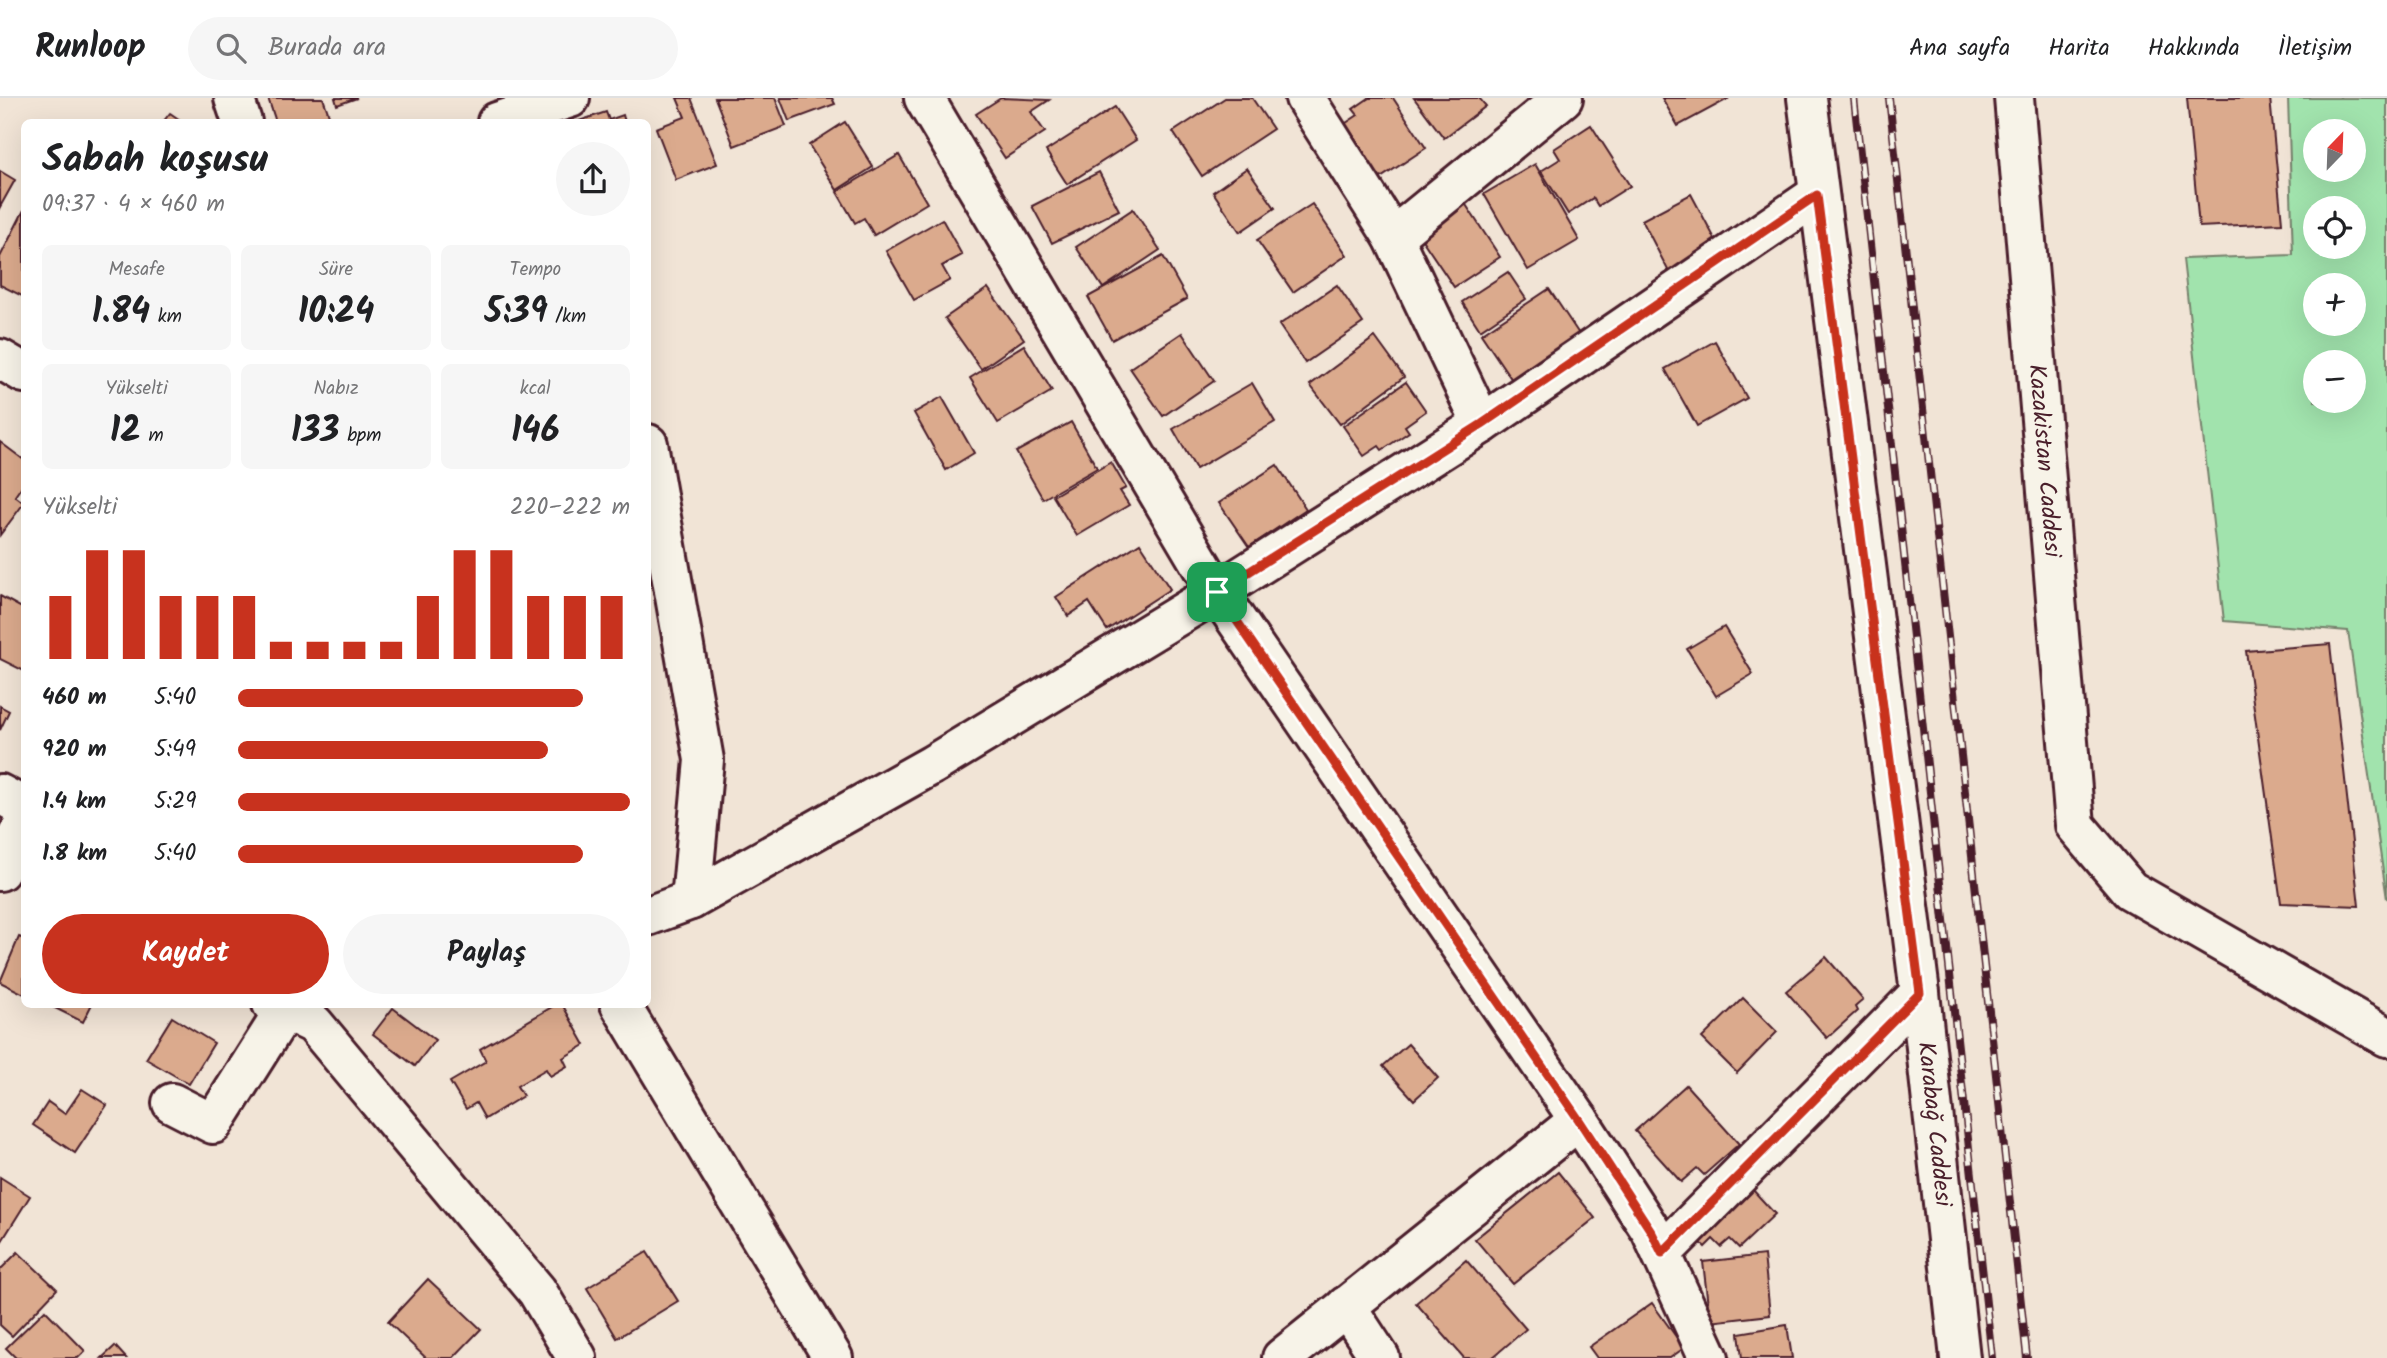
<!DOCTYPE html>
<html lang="tr">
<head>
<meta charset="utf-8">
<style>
	body { margin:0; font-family:Kalam,sans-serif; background:#f6f6f6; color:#202124; height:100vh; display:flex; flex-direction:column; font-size:26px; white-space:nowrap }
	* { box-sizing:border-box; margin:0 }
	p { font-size:23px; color:#757577 }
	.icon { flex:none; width:38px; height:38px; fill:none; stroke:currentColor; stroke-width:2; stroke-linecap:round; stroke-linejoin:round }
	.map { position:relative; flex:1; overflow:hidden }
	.panel { position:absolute; left:21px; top:21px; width:630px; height:889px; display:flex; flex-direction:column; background:#fff; border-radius:10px; box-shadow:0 7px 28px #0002 }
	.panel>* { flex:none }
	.needle { width:46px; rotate:23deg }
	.fabs { position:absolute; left:2303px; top:21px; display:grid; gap:14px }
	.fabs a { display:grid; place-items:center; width:63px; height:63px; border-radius:50%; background:#fff; box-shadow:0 7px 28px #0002; font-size:35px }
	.pin { position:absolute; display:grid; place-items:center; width:60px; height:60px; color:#fff; margin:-30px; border-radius:14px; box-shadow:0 4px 10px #0006 }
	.round { display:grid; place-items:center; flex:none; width:74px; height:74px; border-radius:37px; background:#f6f6f6 }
	.head { display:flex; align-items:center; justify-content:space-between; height:119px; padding:0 21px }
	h1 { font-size:38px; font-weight:700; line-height:52px }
	.figures { display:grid; grid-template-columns:repeat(3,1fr); gap:10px; height:119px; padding:7px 21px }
	.figures div { display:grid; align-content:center; border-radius:10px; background:#f6f6f6; text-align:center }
	.figures b { font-size:35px; font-weight:700 }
	.figures small { font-size:19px; font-weight:400 }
	.figures p { font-size:19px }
	.chart { height:196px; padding:14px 21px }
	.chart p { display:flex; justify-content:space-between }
	.chart svg { width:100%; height:126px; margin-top:7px; stroke:#c8321e; stroke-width:6 }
	.cta { display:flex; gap:14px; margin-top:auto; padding:14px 21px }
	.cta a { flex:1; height:80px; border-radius:42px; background:#c8321e; color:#fff; font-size:28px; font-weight:700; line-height:80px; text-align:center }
	.cta a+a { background:#f6f6f6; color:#202124 }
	ul { padding:0 21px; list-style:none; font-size:23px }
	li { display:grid; grid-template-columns:112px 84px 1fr; align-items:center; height:52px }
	li i { height:18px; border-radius:9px; background:#c8321e }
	header { display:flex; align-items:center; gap:42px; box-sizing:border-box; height:98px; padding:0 35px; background:#fff; border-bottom:2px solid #e0e0e0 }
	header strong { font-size:33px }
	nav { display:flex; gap:38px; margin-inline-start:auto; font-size:24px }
	.search { width:490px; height:63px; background:#f6f6f6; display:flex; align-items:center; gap:18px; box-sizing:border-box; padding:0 24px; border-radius:38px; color:#757577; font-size:26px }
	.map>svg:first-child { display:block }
	.green { fill:#a1e3ad; stroke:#76816c; stroke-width:2; fill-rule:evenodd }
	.building { fill:#dbaa8d; stroke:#4a1f2b; stroke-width:2 }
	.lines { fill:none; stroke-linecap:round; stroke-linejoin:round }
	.street-casing { stroke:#4a1f2b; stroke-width:44 }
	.secondary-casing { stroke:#4a1f2b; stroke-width:44 }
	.street { stroke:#f7f3e8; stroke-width:38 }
	.secondary { stroke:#f7f3e8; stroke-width:38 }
	.rail-casing { stroke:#4a1f2b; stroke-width:8 }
	.rail { stroke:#f7f3e8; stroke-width:5; stroke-dasharray:16; stroke-linecap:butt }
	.route-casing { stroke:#fff; stroke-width:14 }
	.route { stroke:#c8321e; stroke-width:9 }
	.labels { text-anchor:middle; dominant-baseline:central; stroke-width:5; stroke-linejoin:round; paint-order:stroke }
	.street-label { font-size:24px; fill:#4a1f2b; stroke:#f7f3e8 }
</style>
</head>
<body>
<header>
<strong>Runloop</strong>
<div class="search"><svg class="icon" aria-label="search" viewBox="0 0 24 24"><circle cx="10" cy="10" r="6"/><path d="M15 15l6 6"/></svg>Burada ara</div>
<nav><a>Ana sayfa</a><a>Harita</a><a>Hakkında</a><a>İletişim</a></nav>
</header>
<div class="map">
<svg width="2387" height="1260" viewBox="0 0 2387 1260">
	<rect width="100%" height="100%" fill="#f1e4d6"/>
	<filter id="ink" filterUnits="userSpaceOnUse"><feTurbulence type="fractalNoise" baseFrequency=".0143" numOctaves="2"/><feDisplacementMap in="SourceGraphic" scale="14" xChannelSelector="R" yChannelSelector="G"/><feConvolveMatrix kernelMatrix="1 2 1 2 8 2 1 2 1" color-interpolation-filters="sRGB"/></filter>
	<g filter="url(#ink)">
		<path class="green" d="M 2288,0 L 2387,0 L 2387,801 L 2348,533 L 2224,523 L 2183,161 L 2293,157 ZM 2315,33 L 2354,33 L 2354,72 L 2315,72 ZM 2315,110 L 2354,110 L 2354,149 L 2315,149 ZM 2315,187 L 2354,187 L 2354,226 L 2315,226 ZM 2315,264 L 2354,264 L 2354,303 L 2315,303 Z"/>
		<g class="building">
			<polygon points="268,0 323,0 330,20 317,24 276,24"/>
			<polygon points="335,0 357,0 337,7"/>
			<polygon points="677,0 691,0 717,66 676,82 656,30 685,19"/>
			<polygon points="715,0 775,0 786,28 734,48"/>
			<polygon points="780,0 832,0 835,6 789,23"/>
			<polygon points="1001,0 1049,2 1031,14 1045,34 1005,60 976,16"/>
			<polygon points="1225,0 1252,0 1273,31 1202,78 1173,34"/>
			<polygon points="1369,0 1393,0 1426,50 1379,81 1343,27 1358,17 1353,11"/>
			<polygon points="1414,0 1479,0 1486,8 1444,40"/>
			<polygon points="1662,0 1727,0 1728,1 1678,28"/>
			<polygon points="2187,0 2270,0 2282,125 2199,129"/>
			<polygon points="1115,9 1136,42 1067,86 1046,53"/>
			<polygon points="606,14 609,22 623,17 625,24 576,24"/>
			<polygon points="170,15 183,24 163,24"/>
			<polygon points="845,24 873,69 837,92 809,47"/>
			<polygon points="1591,27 1630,88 1598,108 1593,100 1568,116 1541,73 1560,61 1554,51"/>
			<polygon points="899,57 927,105 874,137 864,120 855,125 837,94"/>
			<polygon points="1535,66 1579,142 1528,172 1484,96"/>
			<polygon points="1247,70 1275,110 1240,134 1213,94"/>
			<polygon points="0,73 15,82 0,109"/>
			<polygon points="1099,74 1119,112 1052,145 1032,108"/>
			<polygon points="1457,93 1500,159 1454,189 1421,140 1434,132 1423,116"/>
			<polygon points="1691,96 1722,154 1672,180 1642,122"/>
			<polygon points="1312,106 1347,157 1293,194 1257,142"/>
			<polygon points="1133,111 1160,152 1103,190 1076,149"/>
			<polygon points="24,112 24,199 0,187 0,159"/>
			<polygon points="942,121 962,157 942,168 950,182 914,202 886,153"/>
			<polygon points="1163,158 1187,201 1112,242 1088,199"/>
			<polygon points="1508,174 1526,201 1480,232 1462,204"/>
			<polygon points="1337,187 1363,225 1305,265 1279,227"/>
			<polygon points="988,190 1024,241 981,271 945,220"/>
			<polygon points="1549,191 1585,245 1562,249 1512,282 1481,236"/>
			<polygon points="1182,235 1214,283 1163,318 1130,270"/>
			<polygon points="1375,239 1404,279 1340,326 1310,287"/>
			<polygon points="1715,243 1747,300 1697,328 1665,271"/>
			<polygon points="1024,247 1052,293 998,325 970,280"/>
			<polygon points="1406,284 1426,313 1405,328 1409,334 1382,352 1379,348 1364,358 1343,328"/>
			<polygon points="1252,285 1275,324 1196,371 1173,331"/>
			<polygon points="942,299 974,355 946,372 914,315"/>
			<polygon points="1071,324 1097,370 1043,401 1016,354"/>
			<polygon points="0,344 24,362 24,385 15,398 24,405 0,437"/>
			<polygon points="1111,364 1126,390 1120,393 1129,407 1077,438 1053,398"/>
			<polygon points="1277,367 1306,411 1249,449 1219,405"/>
			<polygon points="1140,445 1170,491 1107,532 1089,504 1068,518 1056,499"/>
			<polygon points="0,498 24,511 24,573 0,561"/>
			<polygon points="1724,529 1753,576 1716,598 1687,551"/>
			<polygon points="2330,546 2359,808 2281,805 2246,553"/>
			<polygon points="0,608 9,613 0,632"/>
			<polygon points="19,839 24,841 24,896 0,884"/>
			<polygon points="1826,859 1863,902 1855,909 1857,913 1827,940 1786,893"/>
			<polygon points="1743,900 1777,934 1737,975 1702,940"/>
			<polygon points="47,906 92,906 83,924"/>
			<polygon points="557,906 562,906 585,947 563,960 567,968 550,978 546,971 517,988 523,998 485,1021 476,1005 466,1011 450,984 486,963 480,951"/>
			<polygon points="393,910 435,942 415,968 373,936"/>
			<polygon points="172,919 214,945 189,986 146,961"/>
			<polygon points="1408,946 1438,980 1414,1002 1383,968"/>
			<polygon points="1686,987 1739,1046 1704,1077 1697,1070 1681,1084 1635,1033"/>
			<polygon points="82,991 107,1007 75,1055 33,1027 48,1004 65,1016"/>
			<polygon points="1558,1074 1595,1120 1513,1186 1475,1141"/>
			<polygon points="0,1079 30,1098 0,1146"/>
			<polygon points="1752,1091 1775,1116 1739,1150 1730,1141 1721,1149 1713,1141 1705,1149 1698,1142"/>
			<polygon points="18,1154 57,1191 12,1238 0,1227 0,1172"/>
			<polygon points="647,1154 678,1203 617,1240 587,1190"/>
			<polygon points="1764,1157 1770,1217 1710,1224 1703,1164"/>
			<polygon points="1466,1162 1526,1231 1492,1260 1464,1260 1416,1205"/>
			<polygon points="428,1181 481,1231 453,1260 426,1260 388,1224"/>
			<polygon points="1652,1205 1684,1250 1670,1260 1597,1260 1589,1249"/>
			<polygon points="45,1212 85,1253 78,1260 16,1260 6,1250"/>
			<polygon points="1787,1227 1792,1260 1742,1260 1739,1235"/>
			<polygon points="115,1248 126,1260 102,1260"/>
		</g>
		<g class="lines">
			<g class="street-casing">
				<g id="street">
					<polyline points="234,0 242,24"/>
					<polyline points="924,0 1217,494 1579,1022 1651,1133 1709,1260"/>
					<polyline points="1305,0 1393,139 1482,326"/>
					<polyline points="497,24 570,0"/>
					<polyline points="1393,139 1563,0"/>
					<polyline points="0,261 24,275"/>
					<polyline points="648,346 704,662 691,802"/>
					<polyline points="0,696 24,709"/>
					<polyline points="0,773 24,725"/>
					<polyline points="648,818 691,802 932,667 1217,494 1482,326 1817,97"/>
					<polyline points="272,906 314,926 537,1193 577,1260"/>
					<polyline points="620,906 833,1260"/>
					<polyline points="172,1005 213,1026 285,912"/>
					<polyline points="1662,1155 1920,895"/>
					<polyline points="1346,1208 1380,1260"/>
					<polyline points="1282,1260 1579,1022"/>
				</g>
			</g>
			<g class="secondary-casing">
				<g id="secondary">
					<path id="s1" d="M 1807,0 L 1920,895 L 1960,1260"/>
					<path id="s2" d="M 2014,0 L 2075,727 L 2130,792 L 2387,939"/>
				</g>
			</g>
			<use href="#street" class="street"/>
			<use href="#secondary" class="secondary"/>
			<g class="rail-casing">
				<g id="rail">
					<polyline points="1854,0 1992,1260"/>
					<polyline points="1889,0 2027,1260"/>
				</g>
			</g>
			<use href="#rail" class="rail"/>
		</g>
	</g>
	<g class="lines" filter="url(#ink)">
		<g class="route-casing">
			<polygon id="route" points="1817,97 1920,895 1662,1155 1651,1133 1579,1022 1217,494 1482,326"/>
		</g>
		<use href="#route" class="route"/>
	</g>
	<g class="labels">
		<g class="street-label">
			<text stroke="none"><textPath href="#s2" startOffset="364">Kazakistan Caddesi</textPath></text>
			<text stroke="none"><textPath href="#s1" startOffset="1034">Karabağ Caddesi</textPath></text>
		</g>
	</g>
</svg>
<div class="fabs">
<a><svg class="needle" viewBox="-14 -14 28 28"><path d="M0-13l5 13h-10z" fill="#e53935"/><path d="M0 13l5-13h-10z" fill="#757577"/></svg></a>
<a><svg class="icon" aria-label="locate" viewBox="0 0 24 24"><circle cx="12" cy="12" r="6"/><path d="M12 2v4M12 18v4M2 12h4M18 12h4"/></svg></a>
<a>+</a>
<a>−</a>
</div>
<div class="pin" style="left:1217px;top:494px;background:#1e9e55"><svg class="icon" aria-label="arrive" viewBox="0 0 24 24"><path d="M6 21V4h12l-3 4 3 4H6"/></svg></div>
<section class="panel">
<div class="head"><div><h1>Sabah koşusu</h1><p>09:37 · 4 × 460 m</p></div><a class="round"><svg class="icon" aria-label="share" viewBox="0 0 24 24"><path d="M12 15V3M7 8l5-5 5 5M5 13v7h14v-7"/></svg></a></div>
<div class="figures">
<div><p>Mesafe</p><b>1.84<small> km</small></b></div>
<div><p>Süre</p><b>10:24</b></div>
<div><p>Tempo</p><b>5:39<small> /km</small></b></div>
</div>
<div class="figures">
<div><p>Yükselti</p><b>12<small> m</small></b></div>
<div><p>Nabız</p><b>133<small> bpm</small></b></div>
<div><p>kcal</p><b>146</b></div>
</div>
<div class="chart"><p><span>Yükselti</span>220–222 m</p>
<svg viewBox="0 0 160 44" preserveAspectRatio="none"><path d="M5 44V22M15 44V6M25 44V6M35 44V22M45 44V22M55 44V22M65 44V38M75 44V38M85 44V38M95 44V38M105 44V22M115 44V6M125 44V6M135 44V22M145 44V22M155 44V22"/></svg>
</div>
<ul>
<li><b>460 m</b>5:40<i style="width:88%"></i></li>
<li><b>920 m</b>5:49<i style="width:79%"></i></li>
<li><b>1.4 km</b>5:29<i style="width:100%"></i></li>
<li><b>1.8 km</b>5:40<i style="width:88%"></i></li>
</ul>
<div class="cta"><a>Kaydet</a><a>Paylaş</a></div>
</section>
</div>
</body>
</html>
